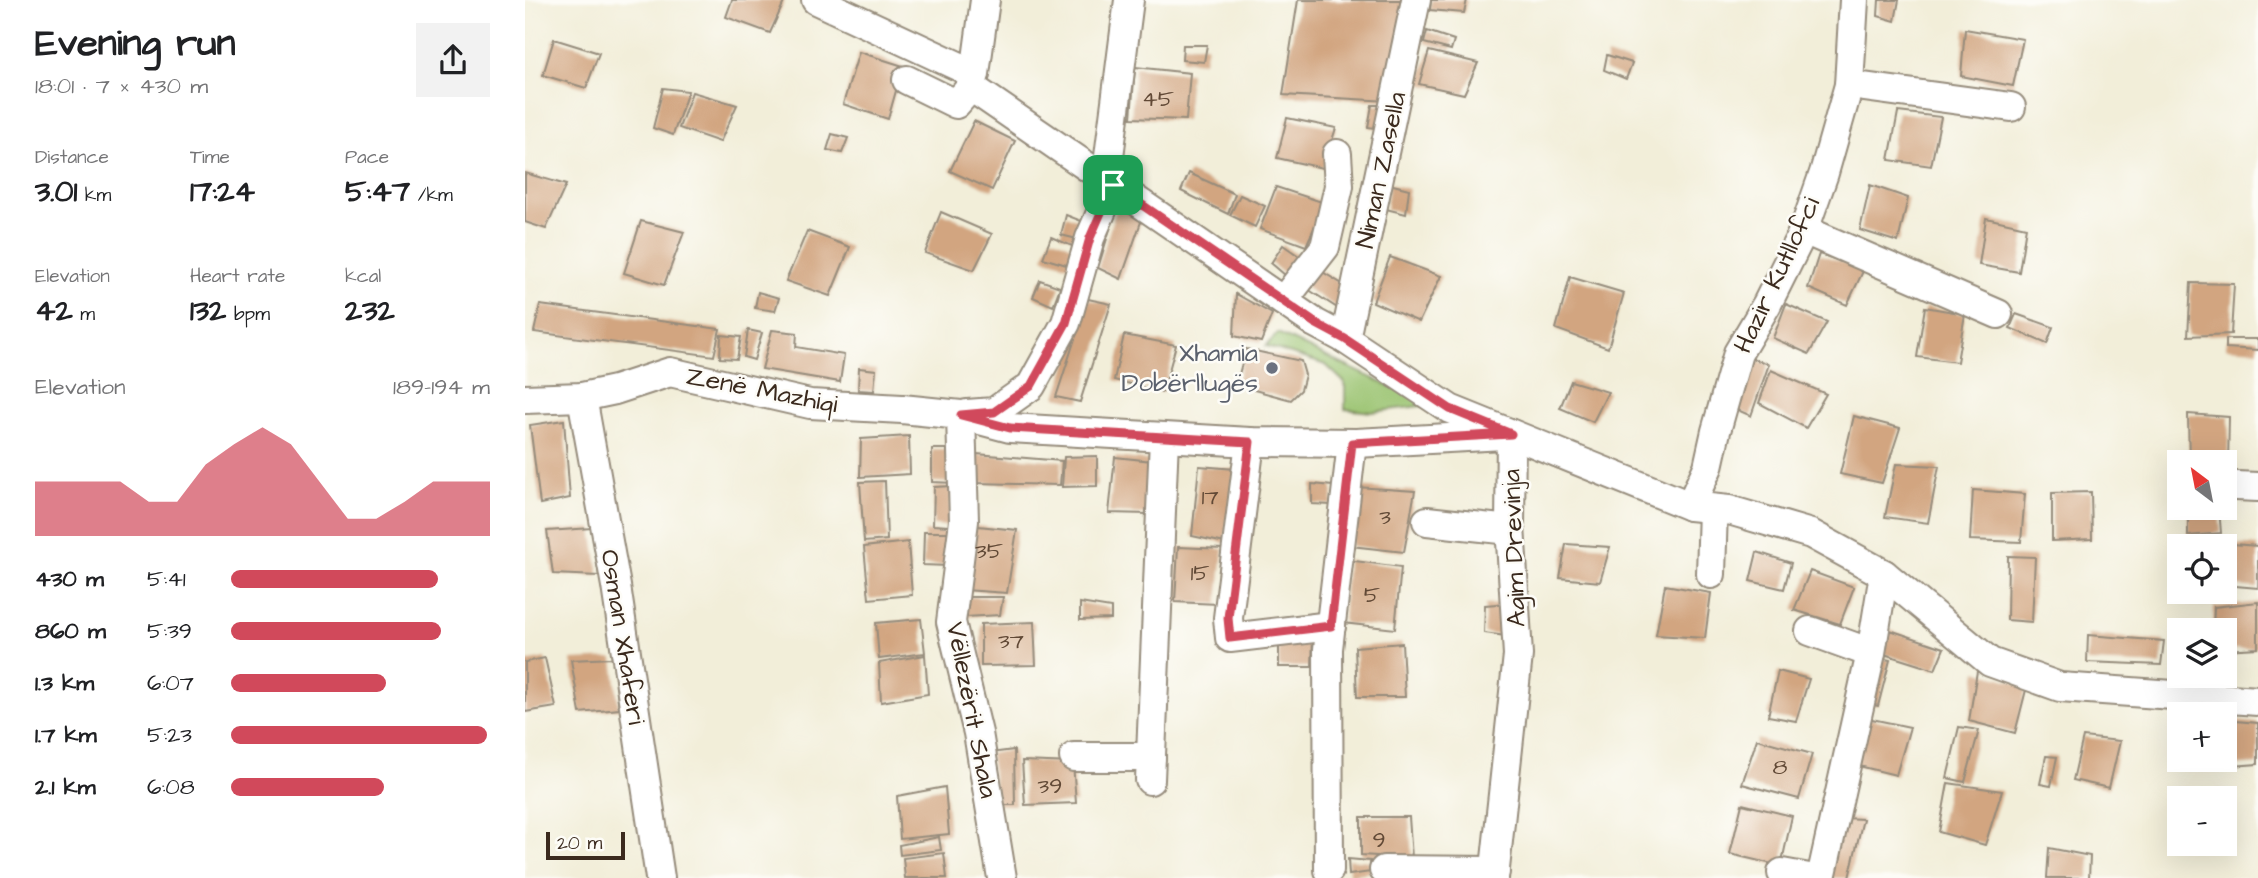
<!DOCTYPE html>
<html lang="en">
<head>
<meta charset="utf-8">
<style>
	body { margin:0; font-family:"Architects Daughter",sans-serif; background:#f2f2f2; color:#202124; height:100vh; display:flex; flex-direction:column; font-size:26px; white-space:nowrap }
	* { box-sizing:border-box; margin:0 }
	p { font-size:23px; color:#757577 }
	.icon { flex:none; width:38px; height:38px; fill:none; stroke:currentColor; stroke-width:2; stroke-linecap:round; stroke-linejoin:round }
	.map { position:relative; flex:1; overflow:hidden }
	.details { display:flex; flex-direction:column; background:#fff; width:525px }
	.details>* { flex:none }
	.needle { width:46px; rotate:328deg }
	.controls { position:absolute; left:1642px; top:450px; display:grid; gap:14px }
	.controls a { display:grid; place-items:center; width:70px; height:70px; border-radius:0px; background:#fff; box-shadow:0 7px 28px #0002; font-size:35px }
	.scale { position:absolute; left:21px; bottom:18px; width:79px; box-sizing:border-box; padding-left:7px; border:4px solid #3b2a1e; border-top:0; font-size:19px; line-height:24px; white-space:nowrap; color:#3b2a1e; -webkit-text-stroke:5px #fdfcf7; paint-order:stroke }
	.pin { position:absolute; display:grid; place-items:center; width:60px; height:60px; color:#fff; margin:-30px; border-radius:14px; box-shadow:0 4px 10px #0006 }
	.round { display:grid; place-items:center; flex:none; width:74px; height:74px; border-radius:0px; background:#f2f2f2 }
	.overview { display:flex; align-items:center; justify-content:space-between; height:119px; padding:0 35px }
	h1 { font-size:38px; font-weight:700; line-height:52px }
	.stats { display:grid; grid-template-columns:repeat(3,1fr); gap:10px; height:119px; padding:7px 35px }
	.stats div { display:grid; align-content:center }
	.stats b { font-size:30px; font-weight:700 }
	.stats small { font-size:19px; font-weight:400 }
	.stats p { font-size:19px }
	.chart { height:196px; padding:14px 35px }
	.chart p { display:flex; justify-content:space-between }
	.chart svg { width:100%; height:126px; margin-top:7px; fill:#d1495b; opacity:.7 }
	ul { padding:0 35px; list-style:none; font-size:23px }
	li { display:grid; grid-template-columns:112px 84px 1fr; align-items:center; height:52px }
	li i { height:18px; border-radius:9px; background:#d1495b }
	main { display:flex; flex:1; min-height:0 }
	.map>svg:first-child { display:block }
	.green { fill:#9ac36f; stroke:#6a7646; stroke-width:2 }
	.building { fill:#d2a580 }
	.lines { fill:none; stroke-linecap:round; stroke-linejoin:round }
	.minor-casing { stroke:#968c7c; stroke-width:32 }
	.minor { stroke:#fff; stroke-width:28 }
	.route-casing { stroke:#fff; stroke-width:14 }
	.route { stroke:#d1495b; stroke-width:9 }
	.worship-dot { fill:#6b7280; stroke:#fdfcf7; stroke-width:2.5 }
	.labels { text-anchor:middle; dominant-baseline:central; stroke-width:5; stroke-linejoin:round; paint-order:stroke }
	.number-label { font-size:23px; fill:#614936 }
	.street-label { font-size:26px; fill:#3b2a1e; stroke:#fdfcf7 }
	.worship-label { font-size:26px; fill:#5b616d; stroke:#fdfcf7; text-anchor:end }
</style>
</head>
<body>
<main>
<section class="details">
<div class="overview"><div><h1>Evening run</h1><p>18:01 · 7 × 430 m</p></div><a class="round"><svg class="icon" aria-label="share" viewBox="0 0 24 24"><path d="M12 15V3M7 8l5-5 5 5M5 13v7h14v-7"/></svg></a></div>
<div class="stats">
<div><p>Distance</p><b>3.01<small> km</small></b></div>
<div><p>Time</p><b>17:24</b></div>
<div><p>Pace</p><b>5:47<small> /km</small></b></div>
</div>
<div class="stats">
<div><p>Elevation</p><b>42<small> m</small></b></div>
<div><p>Heart rate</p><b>132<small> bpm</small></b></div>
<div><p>kcal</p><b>232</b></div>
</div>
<div class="chart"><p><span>Elevation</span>189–194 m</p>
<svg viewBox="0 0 160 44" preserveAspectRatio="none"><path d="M0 44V25L10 25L20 25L30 25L40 32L50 32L60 19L70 12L80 6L90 12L100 25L110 38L120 38L130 32L140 25L150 25L160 25V44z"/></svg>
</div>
<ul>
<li><b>430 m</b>5:41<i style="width:80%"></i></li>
<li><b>860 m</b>5:39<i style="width:81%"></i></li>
<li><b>1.3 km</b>6:07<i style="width:60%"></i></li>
<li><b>1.7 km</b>5:23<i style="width:99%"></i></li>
<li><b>2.1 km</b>6:08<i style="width:59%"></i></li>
</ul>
</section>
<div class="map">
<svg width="1733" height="878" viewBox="0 0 1733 878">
	<rect width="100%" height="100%" fill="#fdfcf7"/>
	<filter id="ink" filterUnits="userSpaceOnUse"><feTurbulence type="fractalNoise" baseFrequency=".0143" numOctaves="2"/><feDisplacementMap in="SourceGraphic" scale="14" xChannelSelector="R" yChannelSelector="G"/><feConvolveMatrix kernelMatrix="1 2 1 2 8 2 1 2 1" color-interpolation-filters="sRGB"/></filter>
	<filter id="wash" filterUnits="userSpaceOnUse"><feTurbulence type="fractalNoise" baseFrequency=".00686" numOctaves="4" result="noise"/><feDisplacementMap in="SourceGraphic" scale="28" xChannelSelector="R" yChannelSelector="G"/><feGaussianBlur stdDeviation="1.57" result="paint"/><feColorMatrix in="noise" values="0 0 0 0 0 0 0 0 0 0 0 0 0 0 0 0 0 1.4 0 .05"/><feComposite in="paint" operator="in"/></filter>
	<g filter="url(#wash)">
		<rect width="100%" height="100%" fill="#f2eed9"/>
		<path class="green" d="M 753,333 C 803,359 854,380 904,405 L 847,412 L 820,409 L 820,383 L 801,365 L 741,346 Z"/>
		<g id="blocks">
			<g class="building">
				<polygon points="207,0 260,0 245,33 201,17"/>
				<polygon points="773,0 883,0 864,101 758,95"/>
				<polygon points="906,0 942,0 939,13 905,10"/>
				<polygon points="1354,0 1374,0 1370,21 1353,16"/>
				<polygon points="1440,29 1498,39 1488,86 1436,76"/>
				<polygon points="902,31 929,40 926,50 899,43"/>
				<polygon points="29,39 74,53 61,88 18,75"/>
				<polygon points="658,45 682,45 679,62 657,60"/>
				<polygon points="904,51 953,63 939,94 894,84"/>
				<polygon points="334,52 378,66 363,119 318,104"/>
				<polygon points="1082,55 1107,63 1101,79 1079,70"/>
				<polygon points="610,67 665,73 661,120 606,118"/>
				<polygon points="138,88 163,91 148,135 128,128"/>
				<polygon points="167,92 212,105 195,142 154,128"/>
				<polygon points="847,105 861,105 857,129 843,127"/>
				<polygon points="1373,112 1416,117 1406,166 1364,160"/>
				<polygon points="762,118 811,128 798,168 752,158"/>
				<polygon points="449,121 490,141 467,190 425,171"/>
				<polygon points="307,134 323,138 317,153 302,150"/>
				<polygon points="0,173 41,185 21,229 0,222"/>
				<polygon points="664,173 710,194 703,214 656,191"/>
				<polygon points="864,184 884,189 881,214 861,209"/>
				<polygon points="1345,185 1383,198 1373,242 1335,230"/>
				<polygon points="751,187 800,203 781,246 735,229"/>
				<polygon points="715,195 740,206 730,227 705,215"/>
				<polygon points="593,203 618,216 596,279 573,268"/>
				<polygon points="416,212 467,234 449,270 400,253"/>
				<polygon points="541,215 559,222 552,239 536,235"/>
				<polygon points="1461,218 1501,227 1494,272 1454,265"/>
				<polygon points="116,221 159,232 139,285 99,273"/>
				<polygon points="282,231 325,247 305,296 261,281"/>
				<polygon points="526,237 552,248 545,266 518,258"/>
				<polygon points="758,245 781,261 767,281 746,263"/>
				<polygon points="1294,254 1339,269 1322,305 1283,288"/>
				<polygon points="865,257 916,276 894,322 848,302"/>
				<polygon points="791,268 827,290 817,311 781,288"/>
				<polygon points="1045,277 1099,293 1083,348 1031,329"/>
				<polygon points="515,280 535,287 528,306 508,297"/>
				<polygon points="1666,283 1709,284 1706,334 1663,336"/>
				<polygon points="233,292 254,298 250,311 230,308"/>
				<polygon points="711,294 747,314 736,342 709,336"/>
				<polygon points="563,299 586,304 555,402 531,397"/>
				<polygon points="1261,304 1302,322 1284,354 1248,338"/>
				<polygon points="15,305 195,329 189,356 9,332"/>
				<polygon points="1400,307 1440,314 1432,362 1392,357"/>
				<polygon points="1491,314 1528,327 1522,344 1485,328"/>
				<polygon points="223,330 237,333 229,360 219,357"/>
				<polygon points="247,330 272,333 271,347 319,355 315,382 237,369"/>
				<polygon points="196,335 216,337 212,359 195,358"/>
				<polygon points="599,335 651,345 638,392 589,380"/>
				<polygon points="1701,339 1733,339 1733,350 1701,348"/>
				<polygon points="721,349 776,361 780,375 776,390 766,400 711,385"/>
				<polygon points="1226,358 1244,364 1226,416 1208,408"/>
				<polygon points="334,368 351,370 349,391 333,390"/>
				<polygon points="1246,370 1301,394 1281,428 1234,403"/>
				<polygon points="1046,381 1083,392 1068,422 1035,408"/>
				<polygon points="1663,414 1704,417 1703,466 1699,466 1699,462 1664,462"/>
				<polygon points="1329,416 1375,428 1357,483 1315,474"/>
				<polygon points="39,420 45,498 15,504 5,425"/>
				<polygon points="384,436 385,474 335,477 336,439"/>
				<polygon points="407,449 430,449 429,483 407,482"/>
				<polygon points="451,454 537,461 535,485 452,483"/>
				<polygon points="572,456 572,486 537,487 539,457"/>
				<polygon points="590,457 627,461 624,514 584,513"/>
				<polygon points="1371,464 1414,466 1403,523 1360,517"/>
				<polygon points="674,466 710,469 700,543 667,536"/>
				<polygon points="360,481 362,540 339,542 335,482"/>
				<polygon points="787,484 808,486 807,505 787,504"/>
				<polygon points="427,486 424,526 408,525 409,487"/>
				<polygon points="831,487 890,491 879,552 826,546"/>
				<polygon points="1448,490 1500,494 1496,542 1445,540"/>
				<polygon points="1566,492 1567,539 1527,541 1527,493"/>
				<polygon points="1663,508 1694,508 1696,533 1663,536"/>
				<polygon points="443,525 492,530 482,593 440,590"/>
				<polygon points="67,528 74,576 28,574 22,531"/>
				<polygon points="399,532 425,532 423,566 398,565"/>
				<polygon points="383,542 387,595 344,599 339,547"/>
				<polygon points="1694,543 1733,546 1733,588 1699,585 1699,546 1694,546"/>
				<polygon points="1041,544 1085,547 1075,582 1035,578"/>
				<polygon points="653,547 698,549 693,604 650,602"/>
				<polygon points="1232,552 1266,563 1259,589 1225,581"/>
				<polygon points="1483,556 1510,557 1507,622 1482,620"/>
				<polygon points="822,560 876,567 870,629 818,623"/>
				<polygon points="1285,571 1329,587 1315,624 1269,610"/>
				<polygon points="1140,585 1186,593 1180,638 1131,635"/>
				<polygon points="442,597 478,597 475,615 440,617"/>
				<polygon points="1733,602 1733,648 1699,650 1699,630 1688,630 1689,607"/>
				<polygon points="555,603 586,608 586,619 555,620"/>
				<polygon points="984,603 981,636 959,633 960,605"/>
				<polygon points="396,619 400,653 354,659 351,623"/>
				<polygon points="509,622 511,665 456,666 456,624"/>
				<polygon points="1365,630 1419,648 1410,670 1359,654"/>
				<polygon points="1563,635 1639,641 1636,665 1562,662"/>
				<polygon points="788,636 787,667 754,667 754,637"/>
				<polygon points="877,643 880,697 832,697 830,647"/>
				<polygon points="400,655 403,694 356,702 354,663"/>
				<polygon points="1350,657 1365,660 1353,706 1337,701"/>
				<polygon points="20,658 31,707 0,712 0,662"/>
				<polygon points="88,658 94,709 55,713 46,660"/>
				<polygon points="1253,671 1284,679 1271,721 1243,716"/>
				<polygon points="1452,671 1502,686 1490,733 1444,721"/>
				<polygon points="1342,718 1385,727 1371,775 1330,765"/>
				<polygon points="1699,720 1733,723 1733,764 1681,768 1682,760 1699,760"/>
				<polygon points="1434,727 1454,730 1440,782 1422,778"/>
				<polygon points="1558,737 1595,741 1584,788 1548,780"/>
				<polygon points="1232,739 1287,754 1274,799 1217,784"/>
				<polygon points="489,750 490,805 472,805 465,753"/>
				<polygon points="1521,756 1532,757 1526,786 1515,784"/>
				<polygon points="497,761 548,763 551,803 500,805"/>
				<polygon points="1423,783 1477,791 1460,845 1414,832"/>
				<polygon points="420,787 424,834 375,839 372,796"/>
				<polygon points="1217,804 1267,816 1256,866 1205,854"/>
				<polygon points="836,817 884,817 887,858 836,855"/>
				<polygon points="1318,818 1338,819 1324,878 1300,878"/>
				<polygon points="414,837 416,850 375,855 374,845"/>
				<polygon points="1524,848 1565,856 1564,878 1522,878"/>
				<polygon points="419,853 422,878 380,878 378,858"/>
				<polygon points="823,859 845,861 846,872 824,875"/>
			</g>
		</g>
	</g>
	<g filter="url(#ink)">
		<use href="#blocks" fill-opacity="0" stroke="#968c7c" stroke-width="2"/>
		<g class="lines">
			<g class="minor-casing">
				<g id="minor">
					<polyline points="291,0 450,74 446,87 790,323 820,339 925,409 1165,506 1204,510 1286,534 1359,574 1465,662 1535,687 1733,701"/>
					<polyline points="450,74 460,0"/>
					<polyline points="382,80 431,104 446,87"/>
					<polyline points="1324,85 1486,107"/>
					<polyline points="581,180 604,0"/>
					<polyline points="1279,230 1473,314"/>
					<polyline points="758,301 800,247 814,186 812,154"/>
					<polyline points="820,339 891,0"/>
					<polyline points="57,397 91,586 135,878"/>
					<polyline points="0,399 57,397 90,390 145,372 285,404 377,409 436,415 485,428 725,442 831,443 979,435"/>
					<polyline points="442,414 469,412 506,386 541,323 565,238 588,185"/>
					<polyline points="436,415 439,521 426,622 453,733 477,878"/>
					<polyline points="725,442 703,618 705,638 806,626"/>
					<polyline points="1711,486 1733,487"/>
					<polyline points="1165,506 1183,467 1191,431 1213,353 1242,304 1279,230 1299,173 1324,85 1329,0"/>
					<polyline points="902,521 985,530"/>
					<polyline points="1186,574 1188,509"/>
					<polyline points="1285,631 1346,653"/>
					<polyline points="549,757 626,757"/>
					<polyline points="625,780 639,438"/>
					<polyline points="804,870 803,649 827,443"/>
					<polyline points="859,870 970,871"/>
					<polyline points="1257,873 1284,878"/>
					<polyline points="969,878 993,655 985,526 986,434"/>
					<polyline points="1296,878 1346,653 1359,574"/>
				</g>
			</g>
			<use href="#minor" class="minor"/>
		</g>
	</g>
	<g class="lines" filter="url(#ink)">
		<g class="route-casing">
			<polygon id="route" points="588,185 790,323 820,339 925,409 986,434 827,443 806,626 705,638 703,618 725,442 485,428 436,415 469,412 506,386 541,323 565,238"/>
		</g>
		<use href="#route" class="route"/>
	</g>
	<circle class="worship-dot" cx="747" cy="368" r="7"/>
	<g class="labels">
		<g class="number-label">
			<text x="633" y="99">45</text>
			<text x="685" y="497">17</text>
			<text x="860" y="517">3</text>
			<text x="464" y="551">35</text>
			<text x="675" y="573">15</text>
			<text x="847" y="595">5</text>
			<text x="486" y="641">37</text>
			<text x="1255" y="767">8</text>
			<text x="525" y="786">39</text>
			<text x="854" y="840">9</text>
		</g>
		<g class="street-label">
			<text transform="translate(856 170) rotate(-78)">Niman Zasella</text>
			<text transform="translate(1252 275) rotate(-65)">Hazir Kutllofci</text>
			<text transform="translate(237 390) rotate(11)">Zenë Mazhiqi</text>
			<text transform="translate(989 548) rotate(-92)">Agim Drevinja</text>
			<text transform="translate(98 637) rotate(81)">Osman Xhaferi</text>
			<text transform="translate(447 710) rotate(79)">Vëllezërit Shala</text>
		</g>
		<g class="worship-label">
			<text x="733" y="353">Xhamia<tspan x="733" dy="30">Dobërllugës</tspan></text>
		</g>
	</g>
</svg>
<div class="controls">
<a><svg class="needle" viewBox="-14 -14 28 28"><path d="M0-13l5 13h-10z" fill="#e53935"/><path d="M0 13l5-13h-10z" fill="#757577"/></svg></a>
<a><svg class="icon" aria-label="locate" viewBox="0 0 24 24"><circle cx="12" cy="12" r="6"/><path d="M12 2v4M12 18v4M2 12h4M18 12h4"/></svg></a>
<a><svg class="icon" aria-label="layers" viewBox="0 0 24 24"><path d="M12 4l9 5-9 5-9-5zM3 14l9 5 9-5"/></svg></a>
<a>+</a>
<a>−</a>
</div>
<div class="scale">20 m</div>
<div class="pin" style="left:588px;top:185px;background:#1e9e55"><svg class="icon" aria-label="arrive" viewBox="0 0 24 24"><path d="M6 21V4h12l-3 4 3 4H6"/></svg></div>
</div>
</main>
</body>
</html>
